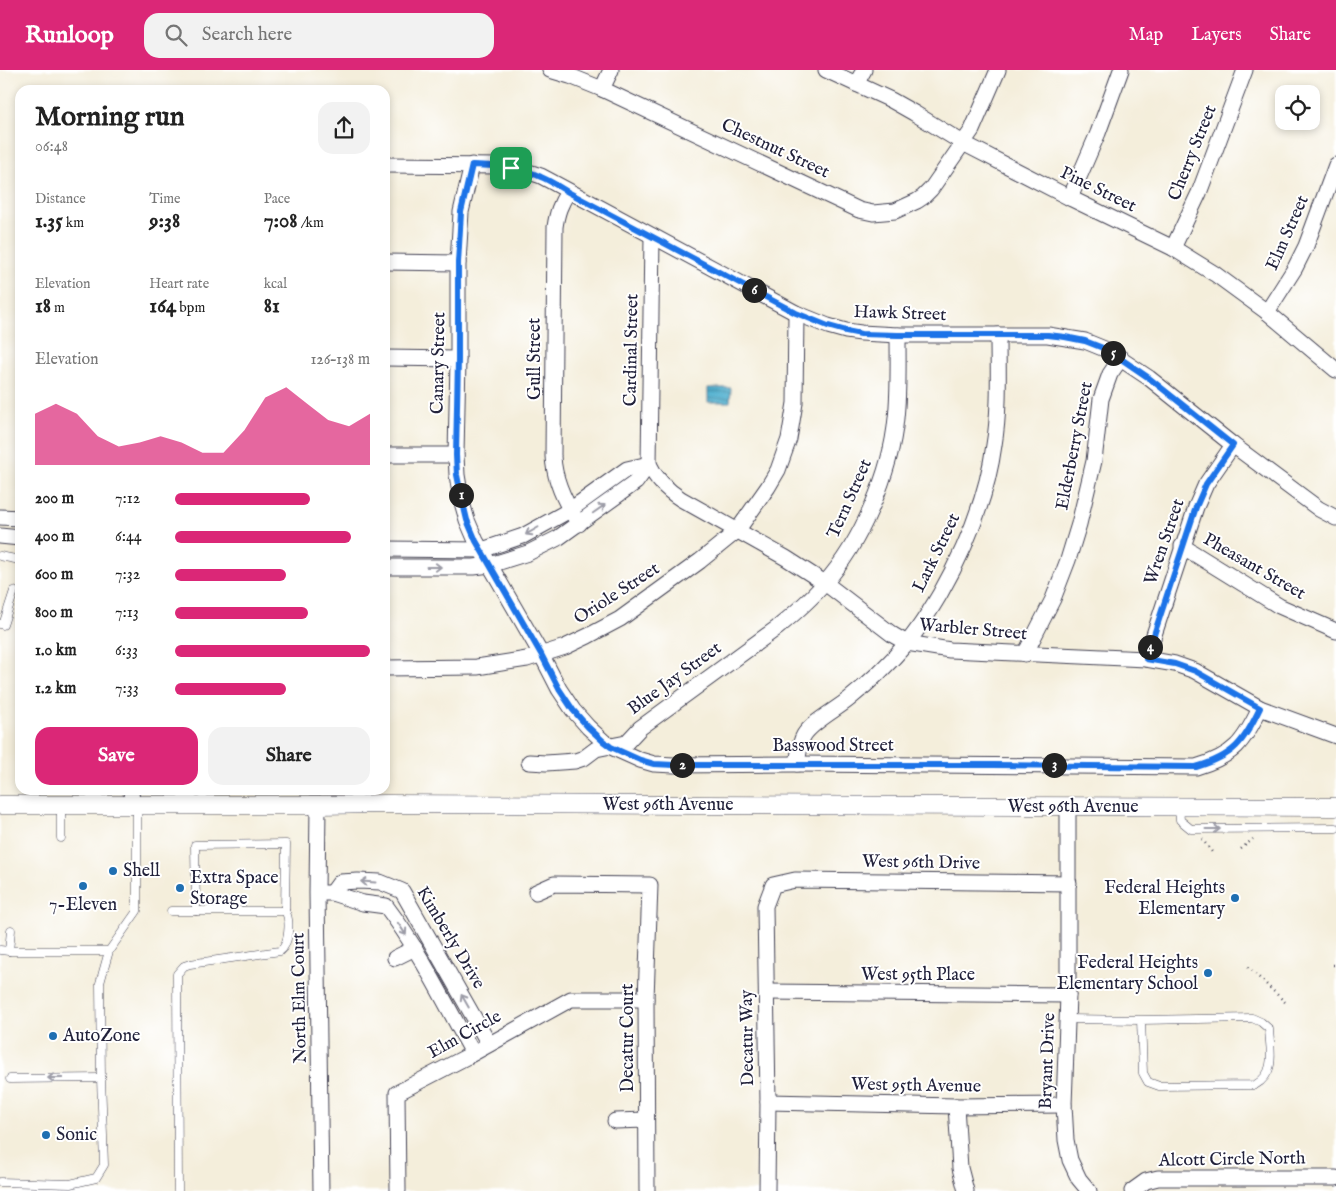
<!DOCTYPE html>
<html lang="en">
<head>
<meta charset="utf-8">
<style>
	body { margin:0; font-family:"IM FELL English",serif; background:#f2f2f2; color:#222; height:100vh; display:flex; flex-direction:column; font-size:19px; white-space:nowrap }
	* { box-sizing:border-box; margin:0 }
	p { font-size:16px; color:#767676 }
	.icon { flex:none; width:28px; height:28px; fill:none; stroke:currentColor; stroke-width:2; stroke-linecap:round; stroke-linejoin:round }
	.map { position:relative; flex:1; overflow:hidden }
	.side { position:absolute; left:15px; top:15px; width:375px; height:710px; display:flex; flex-direction:column; background:#fff; border-radius:15px; box-shadow:0 2px 8px #0003 }
	.side>* { flex:none }
	.buttons { position:absolute; left:1275px; top:15px; display:grid; gap:10px }
	.buttons a { display:grid; place-items:center; width:45px; height:45px; border-radius:10px; background:#fff; box-shadow:0 2px 8px #0003; font-size:25px }
	.pin { position:absolute; display:grid; place-items:center; width:42px; height:42px; color:#fff; margin:-21px; border-radius:10px; box-shadow:0 2px 8px #0006 }
	.km { position:absolute; width:25px; height:25px; margin:-12px; border-radius:50%; background:#222; color:#fff; font-size:14px; line-height:25px; text-align:center }
	.round { display:grid; place-items:center; flex:none; width:52px; height:52px; border-radius:15px; background:#f2f2f2 }
	.overview { display:flex; align-items:center; justify-content:space-between; height:85px; padding:0 20px }
	h1 { font-size:28px; font-weight:800; line-height:38px }
	.stats { display:grid; grid-template-columns:repeat(3,1fr); gap:8px; height:85px; padding:5px 20px }
	.stats div { display:grid; align-content:center }
	.stats b { font-size:21px; font-weight:800 }
	.stats small { font-size:14px; font-weight:400 }
	.stats p { font-size:14px }
	.chart { height:140px; padding:10px 20px }
	.chart p { display:flex; justify-content:space-between }
	.chart svg { width:100%; height:90px; margin-top:5px; fill:#db2777; opacity:.7 }
	.primary-button { display:flex; gap:10px; margin-top:auto; padding:10px 20px }
	.primary-button a { flex:1; height:58px; border-radius:15px; background:#db2777; color:#fff; font-size:20px; font-weight:800; line-height:58px; text-align:center }
	.primary-button a+a { background:#f2f2f2; color:#222 }
	ul { padding:0 20px; list-style:none; font-size:16px }
	li { display:grid; grid-template-columns:80px 60px 1fr; align-items:center; height:38px }
	li i { height:12px; border-radius:6px; background:#db2777 }
	header { display:flex; align-items:center; gap:30px; box-sizing:border-box; height:70px; padding:0 25px; background:#db2777; color:#fff }
	header strong { font-size:24px }
	nav { display:flex; gap:28px; margin-inline-start:auto; font-size:18px }
	.search { width:350px; height:45px; background:#f2f2f2; display:flex; align-items:center; gap:12px; box-sizing:border-box; padding:0 18px; border-radius:15px; color:#767676; font-size:19px }
	.map>svg:first-child { display:block }
	.water { fill:url(#water-rules); stroke:#3a6a86 }
	.lines { fill:none; stroke-linecap:round; stroke-linejoin:round }
	.service-casing { stroke:#424153; stroke-width:9 }
	.minor-casing { stroke:#424153; stroke-width:17 }
	.tertiary-casing { stroke:#424153; stroke-width:19 }
	.path { stroke:#424153; stroke-width:2.5; stroke-dasharray:1 4; stroke-linecap:butt }
	.service { stroke:#fff; stroke-width:8 }
	.minor { stroke:#fff; stroke-width:15 }
	.tertiary { stroke:#fff; stroke-width:18 }
	.oneway { stroke:#9c9ca7 }
	.route-casing { stroke:#fff; stroke-width:10 }
	.route { stroke:#1a73e8; stroke-width:6 }
	.poi-dot { fill:#1f6fb2; stroke:#fff; stroke-width:2 }
	.labels { text-anchor:middle; dominant-baseline:central; stroke-width:4; stroke-linejoin:round; paint-order:stroke }
	.street-label { font-size:18px; fill:#22223b; stroke:#fff }
	.poi-label { font-size:18px; fill:#22223b; stroke:#fff; text-anchor:start }
</style>
</head>
<body>
<header>
<strong>Runloop</strong>
<div class="search"><svg class="icon" aria-label="search" viewBox="0 0 24 24"><circle cx="10" cy="10" r="6"/><path d="M15 15l6 6"/></svg>Search here</div>
<nav><a>Map</a><a>Layers</a><a>Share</a></nav>
</header>
<div class="map">
<svg width="1336" height="1121" viewBox="0 0 1336 1121">
	<defs>
		<pattern id="water-rules" width="6" height="5" patternUnits="userSpaceOnUse" patternTransform="scale(1.25)"><rect width="6" height="5" fill="#52b1d0"/><path d="M0 2.5h6" fill="none" stroke="#4490aa"/></pattern>
	</defs>
	<rect width="100%" height="100%" fill="#fff"/>
	<filter id="ink" filterUnits="userSpaceOnUse"><feTurbulence type="fractalNoise" baseFrequency=".02" numOctaves="2"/><feDisplacementMap in="SourceGraphic" scale="10" xChannelSelector="R" yChannelSelector="G"/><feConvolveMatrix kernelMatrix="1 2 1 2 8 2 1 2 1" color-interpolation-filters="sRGB"/></filter>
	<filter id="wash" filterUnits="userSpaceOnUse"><feTurbulence type="fractalNoise" baseFrequency=".0096" numOctaves="4" result="noise"/><feDisplacementMap in="SourceGraphic" scale="20" xChannelSelector="R" yChannelSelector="G"/><feGaussianBlur stdDeviation="1.12" result="paint"/><feColorMatrix in="noise" values="0 0 0 0 0 0 0 0 0 0 0 0 0 0 0 0 0 1.4 0 .05"/><feComposite in="paint" operator="in"/></filter>
	<g filter="url(#wash)">
		<rect width="100%" height="100%" fill="#f4eedb"/>
		<polygon class="water" points="708,318 731,318 730,332 708,332"/>
	</g>
	<g filter="url(#ink)">
		<g class="lines">
			<g class="service-casing">
				<g id="service">
					<polyline points="0,486 20,490"/>
					<polyline points="0,554 3,555 14,521"/>
					<polyline points="61,735 61,768"/>
					<polyline points="1179,737 1180,750 1191,759 1336,758"/>
					<path d="M 171,841 L 285,841 C 291,850 289,875 280,881 L 190,894 L 184,896 L 177,904 L 178,1121"/>
					<polyline points="196,841 195,775 286,774 285,841"/>
					<polyline points="0,880 9,881 11,860"/>
					<polyline points="9,881 109,881 137,841 137,735"/>
					<path d="M 1067,949 L 1141,950 L 1143,1003 L 1148,1012 L 1159,1016 L 1255,1015 C 1277,1003 1270,980 1269,959 L 1261,952 L 1252,948 L 1141,950"/>
					<polyline points="10,1009 101,1008"/>
					<polyline points="0,1112 70,1114 96,1108 104,1095 101,1008 100,913 109,881"/>
				</g>
			</g>
			<g class="minor-casing">
				<g id="minor">
					<polyline points="550,0 570,6 602,19 859,140 873,143 895,141 917,131 923,127 931,119 972,60 998,0"/>
					<polyline points="826,0 891,30 914,43 963,73 1070,128 1173,178 1215,204 1267,242 1336,300"/>
					<polyline points="856,14 864,0"/>
					<polyline points="602,19 611,0"/>
					<polyline points="385,95 500,96 532,103 541,106 796,243 828,256 846,261 861,263 898,265 1048,265 1085,271 1107,280 1149,308 1233,375 1319,439 1336,448"/>
					<path d="M 472,95 L 461,142 L 458,193 L 458,289 L 456,385 L 457,405 L 461,429 L 467,450 L 476,471 L 541,584 L 559,619 L 573,640 L 588,657 L 603,671 L 611,677 L 640,690 L 654,694 L 674,695 L 797,694 L 1196,697 C 1234,686 1244,672 1260,638"/>
					<path d="M 568,122 C 560,134 557,143 555,157 L 553,386 C 554,410 565,433 579,454"/>
					<polyline points="1070,128 1098,63 1121,0"/>
					<path d="M 652,166 L 649,394 C 656,410 667,420 681,429 L 786,488 L 825,513 L 893,565 L 907,573 L 950,580 L 1146,589 L 1175,594 L 1195,601 L 1260,638 L 1336,666"/>
					<polyline points="1173,178 1199,123 1245,0"/>
					<polyline points="385,192 458,193"/>
					<polyline points="1267,242 1295,198 1306,176 1336,95"/>
					<polyline points="385,288 458,289"/>
					<polyline points="385,385 456,385"/>
					<polyline points="0,447 20,448"/>
					<polyline points="0,466 20,468"/>
					<polyline points="1182,476 1279,536 1336,561"/>
					<polyline points="385,479 482,480 523,466 570,440 627,399 649,394"/>
					<polyline points="385,497 474,497 490,495 528,483 558,468 636,412 649,394"/>
					<polyline points="1025,584 1053,529 1068,490 1079,454 1094,391 1101,329 1110,304 1121,288"/>
					<polyline points="1146,589 1196,437 1206,414 1233,375"/>
					<polyline points="385,598 477,597 527,589 565,577 588,566 620,549 700,491 737,461 768,417 778,400 789,369 795,333 796,243"/>
					<path d="M 529,692 L 546,693 L 575,691 L 584,688 L 596,679 L 626,673 L 640,658 L 777,558 C 794,544 810,530 824,514 C 861,473 891,403 896,348 C 899,321 898,293 898,265"/>
					<path d="M 797,694 C 799,685 799,673 804,665 C 812,652 837,639 849,629 C 869,613 889,594 906,574 C 919,559 930,541 940,524 C 966,478 987,427 994,375 C 1000,339 998,301 998,265"/>
					<polyline points="131,720 132,735"/>
					<polyline points="318,735 317,823 321,1121"/>
					<polyline points="1068,737 1068,925 1064,1035 1066,1070 1070,1090 1079,1109 1089,1121"/>
					<polyline points="536,822 554,814 650,815 646,929 647,1121"/>
					<path d="M 323,823 L 332,823 L 363,833 L 386,836 C 420,881 445,933 473,983"/>
					<polyline points="332,823 340,812 358,811 380,812 402,821 489,974"/>
					<polyline points="395,888 415,878"/>
					<polyline points="767,922 1068,925"/>
					<polyline points="768,1032 956,1036 1064,1035"/>
					<polyline points="956,1036 960,1098 966,1121"/>
					<polyline points="615,1051 646,1050"/>
					<polyline points="398,1121 397,1023 470,985 571,929 646,929"/>
					<polyline points="767,1121 768,1032 765,836 773,815 795,810 1069,813"/>
					<polyline points="1132,1121 1146,1111 1158,1108 1336,1108"/>
				</g>
			</g>
			<g class="tertiary-casing">
				<polyline id="tertiary" points="0,735 318,735 385,734 1336,737"/>
			</g>
			<g class="path">
				<polyline points="1202,769 1212,782"/>
				<polyline points="1241,779 1253,769"/>
				<polyline points="1333,895 1336,895"/>
				<polyline points="1248,897 1285,932"/>
			</g>
			<use href="#service" class="service"/>
			<use href="#minor" class="minor"/>
			<use href="#tertiary" class="tertiary"/>
		</g>
		<defs><path id="oneway-shaft" d="M-6 0H5M1.5-3L5.5 0L1.5 3" fill="none" stroke-width="1.6" stroke-linecap="round" stroke-linejoin="round" transform="scale(1.25)"/></defs>
		<g class="oneway">
			<use href="#oneway-shaft" transform="translate(599 439) rotate(-35)"/>
			<use href="#oneway-shaft" transform="translate(532 461) rotate(150)"/>
			<use href="#oneway-shaft" transform="translate(434 497)"/>
			<use href="#oneway-shaft" transform="translate(1213 759)"/>
			<use href="#oneway-shaft" transform="translate(368 812) rotate(-176)"/>
			<use href="#oneway-shaft" transform="translate(402 859) rotate(56)"/>
			<use href="#oneway-shaft" transform="translate(465 931) rotate(-120)"/>
			<use href="#oneway-shaft" transform="translate(55 1008) rotate(180)"/>
		</g>
	</g>
	<g class="lines" filter="url(#ink)">
		<g class="route-casing">
			<path id="route" d="M 472,95 C 495,96 520,96 541,107 C 551,111 559,117 568,122 L 796,243 L 828,256 L 846,261 L 861,264 L 898,265 L 1048,265 L 1065,267 L 1085,271 L 1108,280 L 1149,308 L 1233,375 L 1206,414 L 1196,437 L 1146,589 L 1175,594 L 1195,601 L 1260,638 C 1244,672 1234,686 1196,697 L 991,695 L 674,695 L 654,694 L 640,690 L 611,677 L 603,671 L 588,657 L 573,640 L 559,619 L 541,584 L 476,471 L 467,450 L 462,429 L 457,405 L 456,385 L 458,289 L 458,193 L 461,142 Z"/>
		</g>
		<use href="#route" class="route"/>
	</g>
	<g class="poi-dot">
		<circle cx="113" cy="801" r="5"/>
		<circle cx="83" cy="816" r="5"/>
		<circle cx="180" cy="818" r="5"/>
		<circle cx="1235" cy="828" r="5"/>
		<circle cx="1208" cy="903" r="5"/>
		<circle cx="53" cy="966" r="5"/>
		<circle cx="46" cy="1065" r="5"/>
	</g>
	<g class="labels">
		<g class="street-label">
			<text transform="translate(775 79) rotate(25)">Chestnut Street</text>
			<text transform="translate(1193 83) rotate(-68)">Cherry Street</text>
			<text transform="translate(1098 120) rotate(26)">Pine Street</text>
			<text transform="translate(1288 163) rotate(-66)">Elm Street</text>
			<text transform="translate(900 244) rotate(2)">Hawk Street</text>
			<text transform="translate(632 280) rotate(-89)">Cardinal Street</text>
			<text transform="translate(535 289) rotate(-90)">Gull Street</text>
			<text transform="translate(439 293) rotate(-89)">Canary Street</text>
			<text transform="translate(1075 376) rotate(-79)">Elderberry Street</text>
			<text transform="translate(850 429) rotate(-66)">Tern Street</text>
			<text transform="translate(1165 472) rotate(-71)">Wren Street</text>
			<text transform="translate(937 483) rotate(-64)">Lark Street</text>
			<text transform="translate(1254 497) rotate(30)">Pheasant Street</text>
			<text transform="translate(617 524) rotate(-33)">Oriole Street</text>
			<text transform="translate(973 560) rotate(5)">Warbler Street</text>
			<text transform="translate(675 609) rotate(-36)">Blue Jay Street</text>
			<text x="833" y="676">Basswood Street</text>
			<text x="668" y="735">West 96th Avenue</text>
			<text x="1073" y="737">West 96th Avenue</text>
			<text transform="translate(921 793) rotate(1)">West 96th Drive</text>
			<text transform="translate(450 868) rotate(59)">Kimberly Drive</text>
			<text x="918" y="905">West 95th Place</text>
			<text transform="translate(300 928) rotate(-91)">North Elm Court</text>
			<text transform="translate(465 965) rotate(-29)">Elm Circle</text>
			<text transform="translate(628 968) rotate(-90)">Decatur Court</text>
			<text transform="translate(748 968) rotate(-91)">Decatur Way</text>
			<text transform="translate(1048 991) rotate(-88)">Bryant Drive</text>
			<text transform="translate(916 1016) rotate(1)">West 95th Avenue</text>
			<text transform="translate(1232 1090) rotate(-1)">Alcott Circle North</text>
		</g>
		<g class="poi-label">
			<text x="123" y="801">Shell</text>
			<text x="190" y="808">Extra Space<tspan x="190" dy="21">Storage</tspan></text>
			<text x="1225" y="818" text-anchor="end">Federal Heights<tspan x="1225" dy="21">Elementary</tspan></text>
			<text x="83" y="835" text-anchor="middle">7-Eleven</text>
			<text x="1198" y="893" text-anchor="end">Federal Heights<tspan x="1198" dy="21">Elementary School</tspan></text>
			<text x="63" y="966">AutoZone</text>
			<text x="56" y="1065">Sonic</text>
		</g>
	</g>
</svg>
<div class="buttons">
<a><svg class="icon" aria-label="locate" viewBox="0 0 24 24"><circle cx="12" cy="12" r="6"/><path d="M12 2v4M12 18v4M2 12h4M18 12h4"/></svg></a>
</div>
<div class="pin" style="left:511px;top:98px;background:#1e9e55"><svg class="icon" aria-label="arrive" viewBox="0 0 24 24"><path d="M6 21V4h12l-3 4 3 4H6"/></svg></div>
<b class="km" style="left:461px;top:425px">1</b>
<b class="km" style="left:682px;top:695px">2</b>
<b class="km" style="left:1054px;top:695px">3</b>
<b class="km" style="left:1150px;top:577px">4</b>
<b class="km" style="left:1113px;top:283px">5</b>
<b class="km" style="left:754px;top:220px">6</b>
<section class="side">
<div class="overview"><div><h1>Morning run</h1><p>06:48</p></div><a class="round"><svg class="icon" aria-label="share" viewBox="0 0 24 24"><path d="M12 15V3M7 8l5-5 5 5M5 13v7h14v-7"/></svg></a></div>
<div class="stats">
<div><p>Distance</p><b>1.35<small> km</small></b></div>
<div><p>Time</p><b>9:38</b></div>
<div><p>Pace</p><b>7:08<small> /km</small></b></div>
</div>
<div class="stats">
<div><p>Elevation</p><b>18<small> m</small></b></div>
<div><p>Heart rate</p><b>164<small> bpm</small></b></div>
<div><p>kcal</p><b>81</b></div>
</div>
<div class="chart"><p><span>Elevation</span>126–138 m</p>
<svg viewBox="0 0 160 44" preserveAspectRatio="none"><path d="M0 44V19L10 14L20 19L30 30L40 35L50 33L60 30L70 33L80 38L90 38L100 27L110 11L120 6L130 14L140 22L150 25L160 19V44z"/></svg>
</div>
<ul>
<li><b>200 m</b>7:12<i style="width:69%"></i></li>
<li><b>400 m</b>6:44<i style="width:90%"></i></li>
<li><b>600 m</b>7:32<i style="width:57%"></i></li>
<li><b>800 m</b>7:13<i style="width:68%"></i></li>
<li><b>1.0 km</b>6:33<i style="width:100%"></i></li>
<li><b>1.2 km</b>7:33<i style="width:57%"></i></li>
</ul>
<div class="primary-button"><a>Save</a><a>Share</a></div>
</section>
</div>
</body>
</html>
